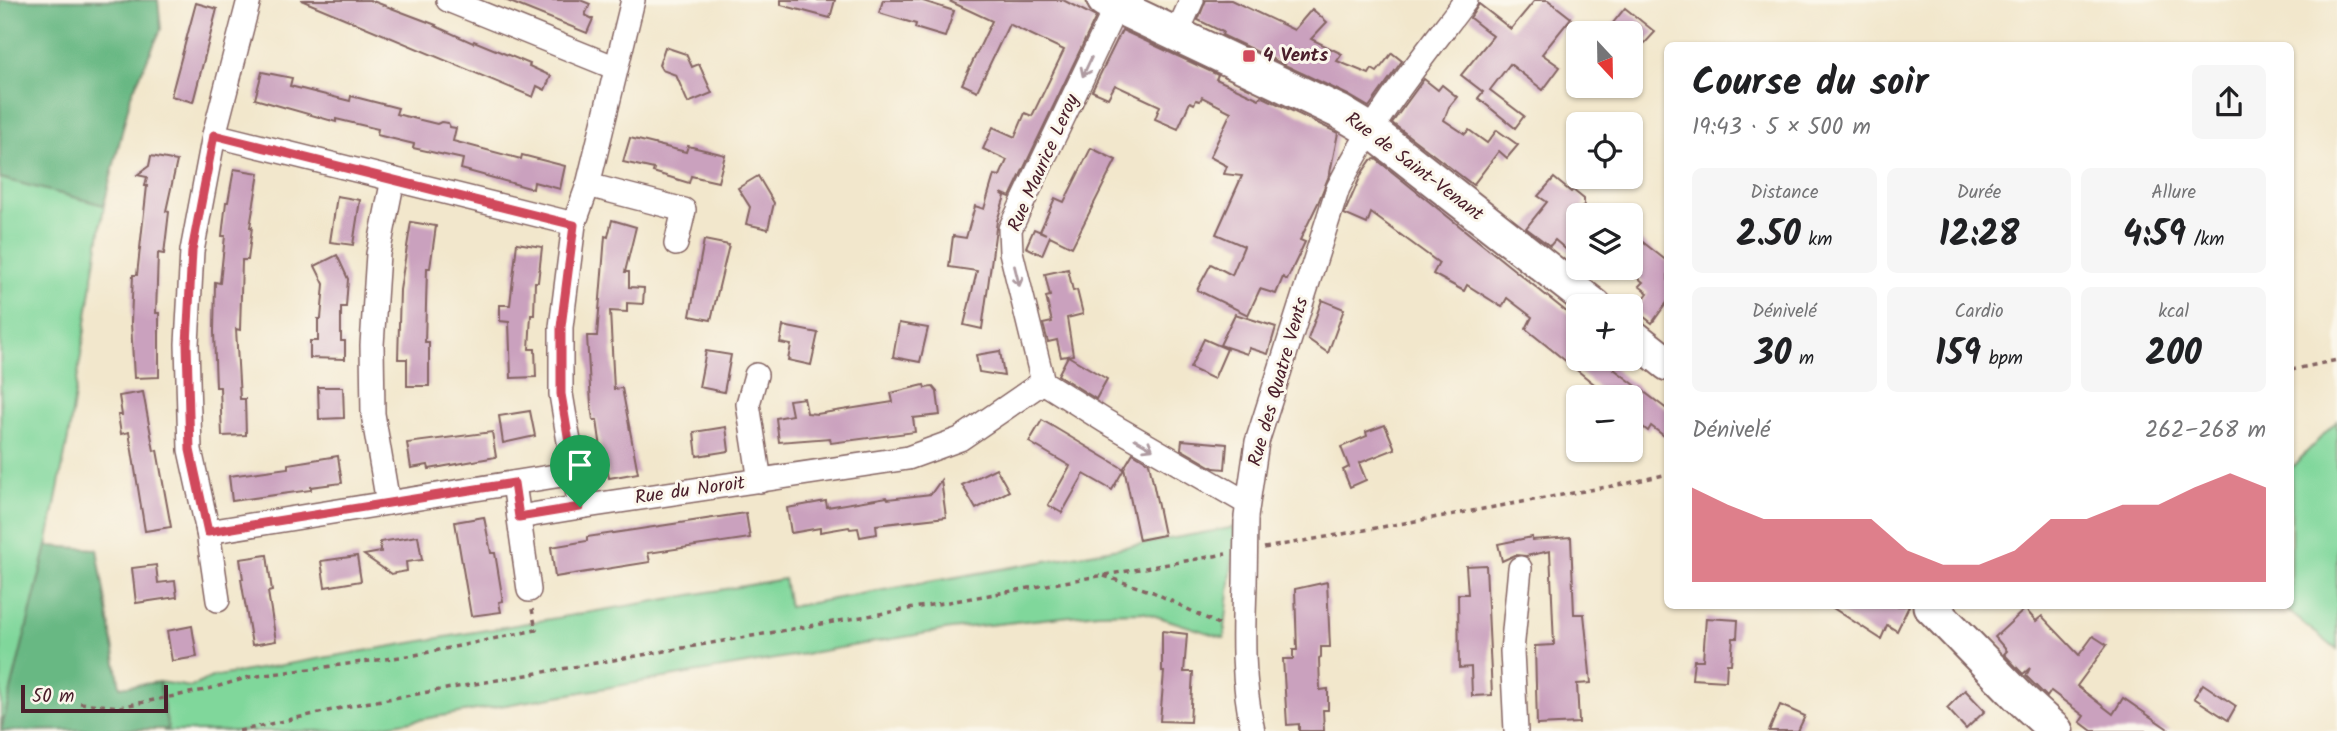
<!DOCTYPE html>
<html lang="fr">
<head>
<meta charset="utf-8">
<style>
	body { margin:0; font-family:Kalam,sans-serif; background:#f6f6f6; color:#202124; height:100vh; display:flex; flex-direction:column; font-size:26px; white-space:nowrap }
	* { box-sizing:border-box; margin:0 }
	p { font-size:23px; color:#757577 }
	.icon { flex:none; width:38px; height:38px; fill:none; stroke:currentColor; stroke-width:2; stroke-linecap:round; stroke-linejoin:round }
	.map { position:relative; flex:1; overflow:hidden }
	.panel { position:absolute; left:1664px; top:42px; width:630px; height:567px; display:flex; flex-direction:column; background:#fff; border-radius:10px; box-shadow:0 2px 5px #0004 }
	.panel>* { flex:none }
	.needle { width:46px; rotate:158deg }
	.fabs { position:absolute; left:1566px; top:21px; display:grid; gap:14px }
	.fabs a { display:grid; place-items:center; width:77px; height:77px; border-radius:10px; background:#fff; box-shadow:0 2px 5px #0004; font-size:35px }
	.scale { position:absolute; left:21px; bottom:18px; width:147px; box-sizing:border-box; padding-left:7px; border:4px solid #4a1f2b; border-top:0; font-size:19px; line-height:24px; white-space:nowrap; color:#4a1f2b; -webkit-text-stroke:5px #fbf7ec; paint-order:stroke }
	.pin { position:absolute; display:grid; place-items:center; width:60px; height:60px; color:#fff; margin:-72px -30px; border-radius:50% 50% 50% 0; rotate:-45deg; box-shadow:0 0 7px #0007 }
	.pin .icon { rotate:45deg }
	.round { display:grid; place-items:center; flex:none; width:74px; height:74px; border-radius:10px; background:#f6f6f6 }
	.overview { display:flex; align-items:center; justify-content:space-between; height:119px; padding:0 28px }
	h1 { font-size:38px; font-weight:800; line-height:52px }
	.metrics { display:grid; grid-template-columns:repeat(3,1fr); gap:10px; height:119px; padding:7px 28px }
	.metrics div { display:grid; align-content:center; border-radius:10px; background:#f6f6f6; text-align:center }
	.metrics b { font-size:35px; font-weight:800 }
	.metrics small { font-size:19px; font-weight:400 }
	.metrics p { font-size:19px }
	.chart { height:196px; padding:14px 28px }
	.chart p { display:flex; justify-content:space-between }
	.chart svg { width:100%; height:126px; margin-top:7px; fill:#d1495b; opacity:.7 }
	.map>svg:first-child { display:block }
	.green { fill:#80d79b; stroke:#657b63; stroke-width:2 }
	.forest { fill:#68b883; stroke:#596c57; stroke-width:2 }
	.building { fill:#caa1be }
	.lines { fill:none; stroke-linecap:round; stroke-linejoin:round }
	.street-casing { stroke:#856563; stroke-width:26 }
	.secondary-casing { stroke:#856563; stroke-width:37 }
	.path { stroke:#856563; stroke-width:3.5; stroke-dasharray:5 5; stroke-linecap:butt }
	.street { stroke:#fff; stroke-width:23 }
	.secondary { stroke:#fff; stroke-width:33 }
	.street-bridge-casing { stroke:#856563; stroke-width:26; stroke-linecap:butt }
	.street-bridge { stroke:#fff; stroke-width:23 }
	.oneway { stroke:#ae9aa0 }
	.route-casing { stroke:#fff; stroke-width:14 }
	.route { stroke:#d1495b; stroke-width:9 }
	.poi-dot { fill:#d1495b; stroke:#fbf7ec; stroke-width:2.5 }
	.labels { text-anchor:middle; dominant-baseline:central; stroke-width:6; stroke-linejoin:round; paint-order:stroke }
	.poi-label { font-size:19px; font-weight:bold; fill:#4a1f2b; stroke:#fbf7ec; text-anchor:start }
	.street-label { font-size:19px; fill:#4a1f2b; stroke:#fbf7ec }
</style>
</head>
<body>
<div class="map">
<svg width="2337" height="731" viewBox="0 0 2337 731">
	<rect width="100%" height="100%" fill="#fbf7ec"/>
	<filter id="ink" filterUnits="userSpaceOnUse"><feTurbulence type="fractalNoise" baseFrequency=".0143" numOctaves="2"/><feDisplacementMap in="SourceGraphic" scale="14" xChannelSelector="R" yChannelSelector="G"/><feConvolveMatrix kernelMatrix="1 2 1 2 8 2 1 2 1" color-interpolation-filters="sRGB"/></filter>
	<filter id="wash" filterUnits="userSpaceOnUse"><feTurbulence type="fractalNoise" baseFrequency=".00686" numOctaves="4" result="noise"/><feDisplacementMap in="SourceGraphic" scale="28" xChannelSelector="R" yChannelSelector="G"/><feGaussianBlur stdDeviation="1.57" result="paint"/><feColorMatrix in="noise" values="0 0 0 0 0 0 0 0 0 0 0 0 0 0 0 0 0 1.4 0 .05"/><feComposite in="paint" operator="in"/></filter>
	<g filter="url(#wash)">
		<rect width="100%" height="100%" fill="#f2e7cc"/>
		<g class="green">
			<polygon points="0,178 104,205 69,433 47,546 1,731"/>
			<polygon points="2337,421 2337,650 2282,606 2291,606 2291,468"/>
			<polygon points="1236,527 1224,638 1143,612 1098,613 951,629 353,731 163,731 168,729 159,682 191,687 212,677 784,579 789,607"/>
		</g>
		<g class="forest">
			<polygon points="0,0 158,0 161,29 131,95 104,205 0,178"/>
			<polygon points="47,546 97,549 120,687 159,682 168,729 1,731"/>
		</g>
		<g id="blocks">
			<g class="building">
				<polygon points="301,0 370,0 436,25 435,26 473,43 474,41 530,64 529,66 551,76 545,90 537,86 533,97"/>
				<polygon points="505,0 580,0 590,4 585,15 593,19 587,33"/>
				<polygon points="781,0 835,0 830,18 781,5"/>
				<polygon points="883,0 920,0 954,11 945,37 915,28 916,24 879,13"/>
				<polygon points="947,0 1063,0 1096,17 1010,197 1001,193 1005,196 997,221 982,329 964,325 977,271 949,267 953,236 966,238 975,206 984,209 994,175 1000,176 1007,160 983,149 993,127 1015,137 1025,113 1032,116 1064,50 1009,24 977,91 962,84 992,21"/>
				<polygon points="1206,0 1231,0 1294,30 1312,9 1327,22 1311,39 1342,54 1337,61 1369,74 1372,69 1377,72 1392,53 1402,61 1369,107 1348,95 1222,35 1223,32 1198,20"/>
				<polygon points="1535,0 1548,0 1571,18 1542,54 1560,67 1543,90 1510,64 1490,90 1524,116 1515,128 1478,98 1483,92 1461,75 1493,36 1470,18 1479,4 1511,29"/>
				<polygon points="196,3 217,9 193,102 171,96"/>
				<polygon points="1625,8 1655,32 1645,43 1632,33 1605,33"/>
				<polygon points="1122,30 1218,75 1216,79 1259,99 1261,96 1338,133 1330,173 1318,203 1300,240 1305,242 1287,280 1283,277 1276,294 1260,289 1248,315 1197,290 1211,264 1232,275 1244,246 1216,234 1242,176 1224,174 1227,166 1210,157 1231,112 1202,97 1200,101 1196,100 1194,104 1190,102 1178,129 1155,119 1160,106 1115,85 1108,98 1092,91"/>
				<polygon points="665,47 686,54 692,67 699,64 712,93 688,103 676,75 662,70 659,65"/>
				<polygon points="262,72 292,78 290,86 350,101 351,96 398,108 396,114 437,124 441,122 448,123 450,127 456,128 453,141 521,159 522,155 565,166 560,189 534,182 533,189 461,169 463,159 413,148 414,144 377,135 378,129 336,119 336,122 255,99"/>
				<polygon points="1424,79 1438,90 1442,85 1457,97 1449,107 1444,120 1465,134 1469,130 1487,143 1497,130 1518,145 1507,158 1499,151 1473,185 1392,123"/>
				<polygon points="630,138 686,152 688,146 725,155 718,182 691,176 689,183 653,172 654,169 623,162"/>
				<polygon points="1091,148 1116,160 1072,247 1050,236 1042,255 1026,247 1034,229 1046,234 1040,231 1055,198 1064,202"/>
				<polygon points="151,156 177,161 166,211 169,212 164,254 158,253 156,313 159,313 159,377 134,378 131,322 133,275 137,275 147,186 145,186 147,177 137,175 149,166"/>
				<polygon points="1376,159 1578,321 1578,359 1623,359 1614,369 1668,410 1668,439 1651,426 1648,431 1631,418 1631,397 1606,397 1597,391 1599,388 1526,329 1532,317 1507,298 1502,307 1467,285 1464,291 1433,274 1439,263 1371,213 1367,224 1344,214 1362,173 1371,160"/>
				<polygon points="234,169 259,173 250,227 252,227 248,260 242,260 240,330 236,329 240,399 245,399 246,435 222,436 220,387 216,387 214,332 215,282 220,283 225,236 222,236 226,202 228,202"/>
				<polygon points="758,176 774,203 768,229 746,224 750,207 738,188"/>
				<polygon points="1554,178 1571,192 1573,190 1584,199 1584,205 1578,212 1578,246 1569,252 1555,240 1550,246 1526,228 1547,202 1538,196"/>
				<polygon points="337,196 360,200 353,245 330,242"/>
				<polygon points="612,220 636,227 625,272 629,272 629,287 644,288 643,304 627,303 627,312 610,311 614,389 622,388 638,473 609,478 607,468 604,469 597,420 593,420 591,405 587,336 597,336 605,236 608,237"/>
				<polygon points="411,222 436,226 430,268 427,268 425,342 429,342 429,386 407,386 407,359 398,359 400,290"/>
				<polygon points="1639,239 1668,262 1668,301 1652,323 1635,310 1648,293 1639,286 1643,282 1631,272 1631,249"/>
				<polygon points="704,240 729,245 711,320 690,316"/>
				<polygon points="517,243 542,247 538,282 535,282 534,315 531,315 529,349 535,349 536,377 511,378 509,322 500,321 500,305 510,305"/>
				<polygon points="337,255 348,279 346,307 341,307 341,341 345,341 345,359 310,358 310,341 318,341 318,319 321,319 324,284 315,266"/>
				<polygon points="1068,269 1073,291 1077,290 1083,314 1067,318 1073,355 1061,357 1057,340 1048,342 1043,324 1052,322 1046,297 1050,296 1045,274"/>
				<polygon points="1322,300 1344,309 1328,353 1308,339"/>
				<polygon points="1235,314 1276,327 1268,354 1249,348 1247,354 1220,345"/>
				<polygon points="899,323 928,328 920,362 893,357"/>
				<polygon points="783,326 818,333 811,365 788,360 791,345 780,343"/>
				<polygon points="1204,339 1227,349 1214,379 1190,368"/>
				<polygon points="706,351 731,355 724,392 699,387"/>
				<polygon points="1000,351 1004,376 979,372 976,355"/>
				<polygon points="1068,356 1107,379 1096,399 1058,375"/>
				<polygon points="924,385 925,388 933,387 937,392 940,415 913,418 915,432 831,443 830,438 779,442 776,418 792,415 789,400 804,398 807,413 817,414 893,402 891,393"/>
				<polygon points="318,387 343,387 344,418 319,419"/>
				<polygon points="143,392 154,451 157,450 171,527 145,531 129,432 121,434 118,415 122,415 119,396"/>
				<polygon points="530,411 535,436 503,443 499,416"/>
				<polygon points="1042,420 1124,469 1112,490 1084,474 1062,513 1048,505 1070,466 1029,442"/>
				<polygon points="1385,425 1395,449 1359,463 1366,480 1350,487 1343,470 1349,467 1341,447 1367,436 1366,432"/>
				<polygon points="726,427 729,451 697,456 694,432"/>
				<polygon points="492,432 496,457 429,469 428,465 411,468 407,443"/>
				<polygon points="1182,440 1227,444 1225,469 1214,468 1181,449"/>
				<polygon points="1133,453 1149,463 1164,535 1139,540 1124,468"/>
				<polygon points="338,456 342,483 311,487 311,490 232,501 229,476 288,468 288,464"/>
				<polygon points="996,468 1009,491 976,509 962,485"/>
				<polygon points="941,480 946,517 876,525 877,534 860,537 858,528 850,529 849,527 820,532 820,528 791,533 787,508 826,501 827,507 887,497 888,499 931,494"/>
				<polygon points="746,513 750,538 648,553 650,562 555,577 551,547 587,541 587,537"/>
				<polygon points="484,517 491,553 495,553 503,601 499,602 501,612 471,616 455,522"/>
				<polygon points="418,536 422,560 406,562 407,571 391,574 364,555 381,552 380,542"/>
				<polygon points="1532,537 1532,540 1571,537 1574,614 1584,614 1591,683 1577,684 1579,723 1537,725 1535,646 1554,645 1550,551 1526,556 1515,555 1502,561 1498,544"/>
				<polygon points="267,555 272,591 268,592 276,641 252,645 241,579 243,579 240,559"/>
				<polygon points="357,556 361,581 325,587 321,561"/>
				<polygon points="156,565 158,583 175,581 177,597 136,603 132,568"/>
				<polygon points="1486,565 1492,695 1472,696 1471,667 1459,668 1458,594 1468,594 1466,566"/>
				<polygon points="1327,582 1330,647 1321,647 1321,657 1319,658 1320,690 1328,689 1328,710 1323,710 1324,731 1299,731 1299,724 1287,725 1283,659 1293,659 1293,650 1297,650 1295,589"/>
				<polygon points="1830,606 1909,606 1897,631 1887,625 1881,639"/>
				<polygon points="2025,609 2036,621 2042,616 2079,655 2093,636 2107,645 2077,686 2113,714 2123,698 2171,731 2092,731 2080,722 2084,716 2051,691 2047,697 2026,676 2030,668 2023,674 2004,654 2007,651 1995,637"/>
				<polygon points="1706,618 1738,620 1737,638 1733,638 1731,664 1727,664 1726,681 1692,679 1694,660 1703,660"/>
				<polygon points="192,626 197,657 172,661 167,631"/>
				<polygon points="1162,631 1187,634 1184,672 1193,672 1190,722 1160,721 1164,672 1162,672"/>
				<polygon points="2203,684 2236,706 2228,720 2194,698"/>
				<polygon points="1965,690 1985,711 1966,729 1947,708"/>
				<polygon points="1780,705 1805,716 1798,731 1769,731"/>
			</g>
		</g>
	</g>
	<g filter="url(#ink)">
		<use href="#blocks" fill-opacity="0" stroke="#856563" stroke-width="2"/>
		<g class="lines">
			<g class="street-casing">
				<g id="street">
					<polyline points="448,0 616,68"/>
					<polyline points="633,0 588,185 574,224 561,327 561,394 580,507 908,458 960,439 1043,382"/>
					<polyline points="1117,5 1010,229 1011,252 1043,382 1105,421 1247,503"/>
					<polyline points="1176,35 1192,0"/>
					<polyline points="214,135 574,224"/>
					<polyline points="588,185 684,210 676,244"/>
					<polyline points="756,375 748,404 760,481"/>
					<polyline points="514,483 529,590"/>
					<polyline points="388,503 373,414 372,345 378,254 393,179"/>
					<polyline points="519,517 580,507"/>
					<path d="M 1246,517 L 1257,442 L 1338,188 C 1372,119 1420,61 1466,0"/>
					<polyline points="208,532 574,473"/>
					<path d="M 1245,585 C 1243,634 1242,683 1253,731"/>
					<polyline points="218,600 208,532 190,450 187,344 192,251 214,135 249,0"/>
					<polyline points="1516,731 1512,651 1520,568"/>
				</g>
			</g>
			<g class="secondary-casing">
				<g id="secondary">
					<polyline points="1104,0 1340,112 1370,130 1595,306"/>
					<polyline points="1631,335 1668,364"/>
					<polyline points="1930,606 2019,697 2056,731"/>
				</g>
			</g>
			<g class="path">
				<polyline points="2291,370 2337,360"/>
				<polyline points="1264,548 1629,483 1668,474"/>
				<polyline points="1104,576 1153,592 1222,626"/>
				<polyline points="80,703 119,707 205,690 250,677 415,655 536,630 532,609"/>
				<polyline points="239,731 359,704 1226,554"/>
			</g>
			<use href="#street" class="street"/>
			<use href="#secondary" class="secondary"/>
			<g class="street-bridge-casing">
				<polyline id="street-bridge" points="1245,585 1246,520"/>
			</g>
			<use href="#street-bridge" class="street-bridge"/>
		</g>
		<defs><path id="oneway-shaft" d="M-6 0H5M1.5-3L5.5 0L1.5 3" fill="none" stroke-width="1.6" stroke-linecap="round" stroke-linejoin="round" transform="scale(1.75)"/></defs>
		<g class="oneway">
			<use href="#oneway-shaft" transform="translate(1087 67) rotate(115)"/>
			<use href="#oneway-shaft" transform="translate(1017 276) rotate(76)"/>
			<use href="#oneway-shaft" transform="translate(1144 444) rotate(30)"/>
		</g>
	</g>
	<g class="lines" filter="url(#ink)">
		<g class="route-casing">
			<polygon id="route" points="214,135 574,225 561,327 561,394 580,507 519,517 514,483 208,532 190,450 187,344 192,251"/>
		</g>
		<use href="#route" class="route"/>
	</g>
	<rect class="poi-dot" x="1242" y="49" width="14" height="14" rx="3.5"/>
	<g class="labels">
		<g class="poi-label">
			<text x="1263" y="56">4 Vents</text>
		</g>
		<g class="street-label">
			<text transform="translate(1044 163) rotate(-66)">Rue Maurice Leroy</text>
			<text transform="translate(1414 167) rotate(37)">Rue de Saint-Venant</text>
			<text transform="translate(1279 382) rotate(-74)">Rue des Quatre Vents</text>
			<text transform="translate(690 491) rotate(-8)">Rue du Noroit</text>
		</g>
	</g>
</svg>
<div class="fabs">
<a><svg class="needle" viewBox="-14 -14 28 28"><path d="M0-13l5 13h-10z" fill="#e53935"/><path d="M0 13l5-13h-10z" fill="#757577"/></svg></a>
<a><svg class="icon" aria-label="locate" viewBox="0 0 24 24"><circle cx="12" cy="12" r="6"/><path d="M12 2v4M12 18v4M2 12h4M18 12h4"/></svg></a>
<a><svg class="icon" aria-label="layers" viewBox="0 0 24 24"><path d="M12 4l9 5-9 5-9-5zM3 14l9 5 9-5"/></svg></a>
<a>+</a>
<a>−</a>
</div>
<div class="scale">50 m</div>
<div class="pin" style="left:580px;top:507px;background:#1e9e55"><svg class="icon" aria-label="arrive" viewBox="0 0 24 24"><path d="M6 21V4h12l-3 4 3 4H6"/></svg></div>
<section class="panel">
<div class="overview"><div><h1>Course du soir</h1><p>19:43 · 5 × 500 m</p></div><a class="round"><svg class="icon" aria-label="share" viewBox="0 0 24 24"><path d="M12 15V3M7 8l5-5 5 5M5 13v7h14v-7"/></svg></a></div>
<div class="metrics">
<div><p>Distance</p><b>2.50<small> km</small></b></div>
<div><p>Durée</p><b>12:28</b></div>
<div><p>Allure</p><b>4:59<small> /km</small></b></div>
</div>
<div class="metrics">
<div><p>Dénivelé</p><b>30<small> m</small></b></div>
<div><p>Cardio</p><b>159<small> bpm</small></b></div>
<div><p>kcal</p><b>200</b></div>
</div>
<div class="chart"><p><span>Dénivelé</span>262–268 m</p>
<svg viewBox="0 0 160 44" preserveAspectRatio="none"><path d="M0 44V11L10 17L20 22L30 22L40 22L50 22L60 33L70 38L80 38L90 33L100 22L110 22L120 17L130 17L140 11L150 6L160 11V44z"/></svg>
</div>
</section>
</div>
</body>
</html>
